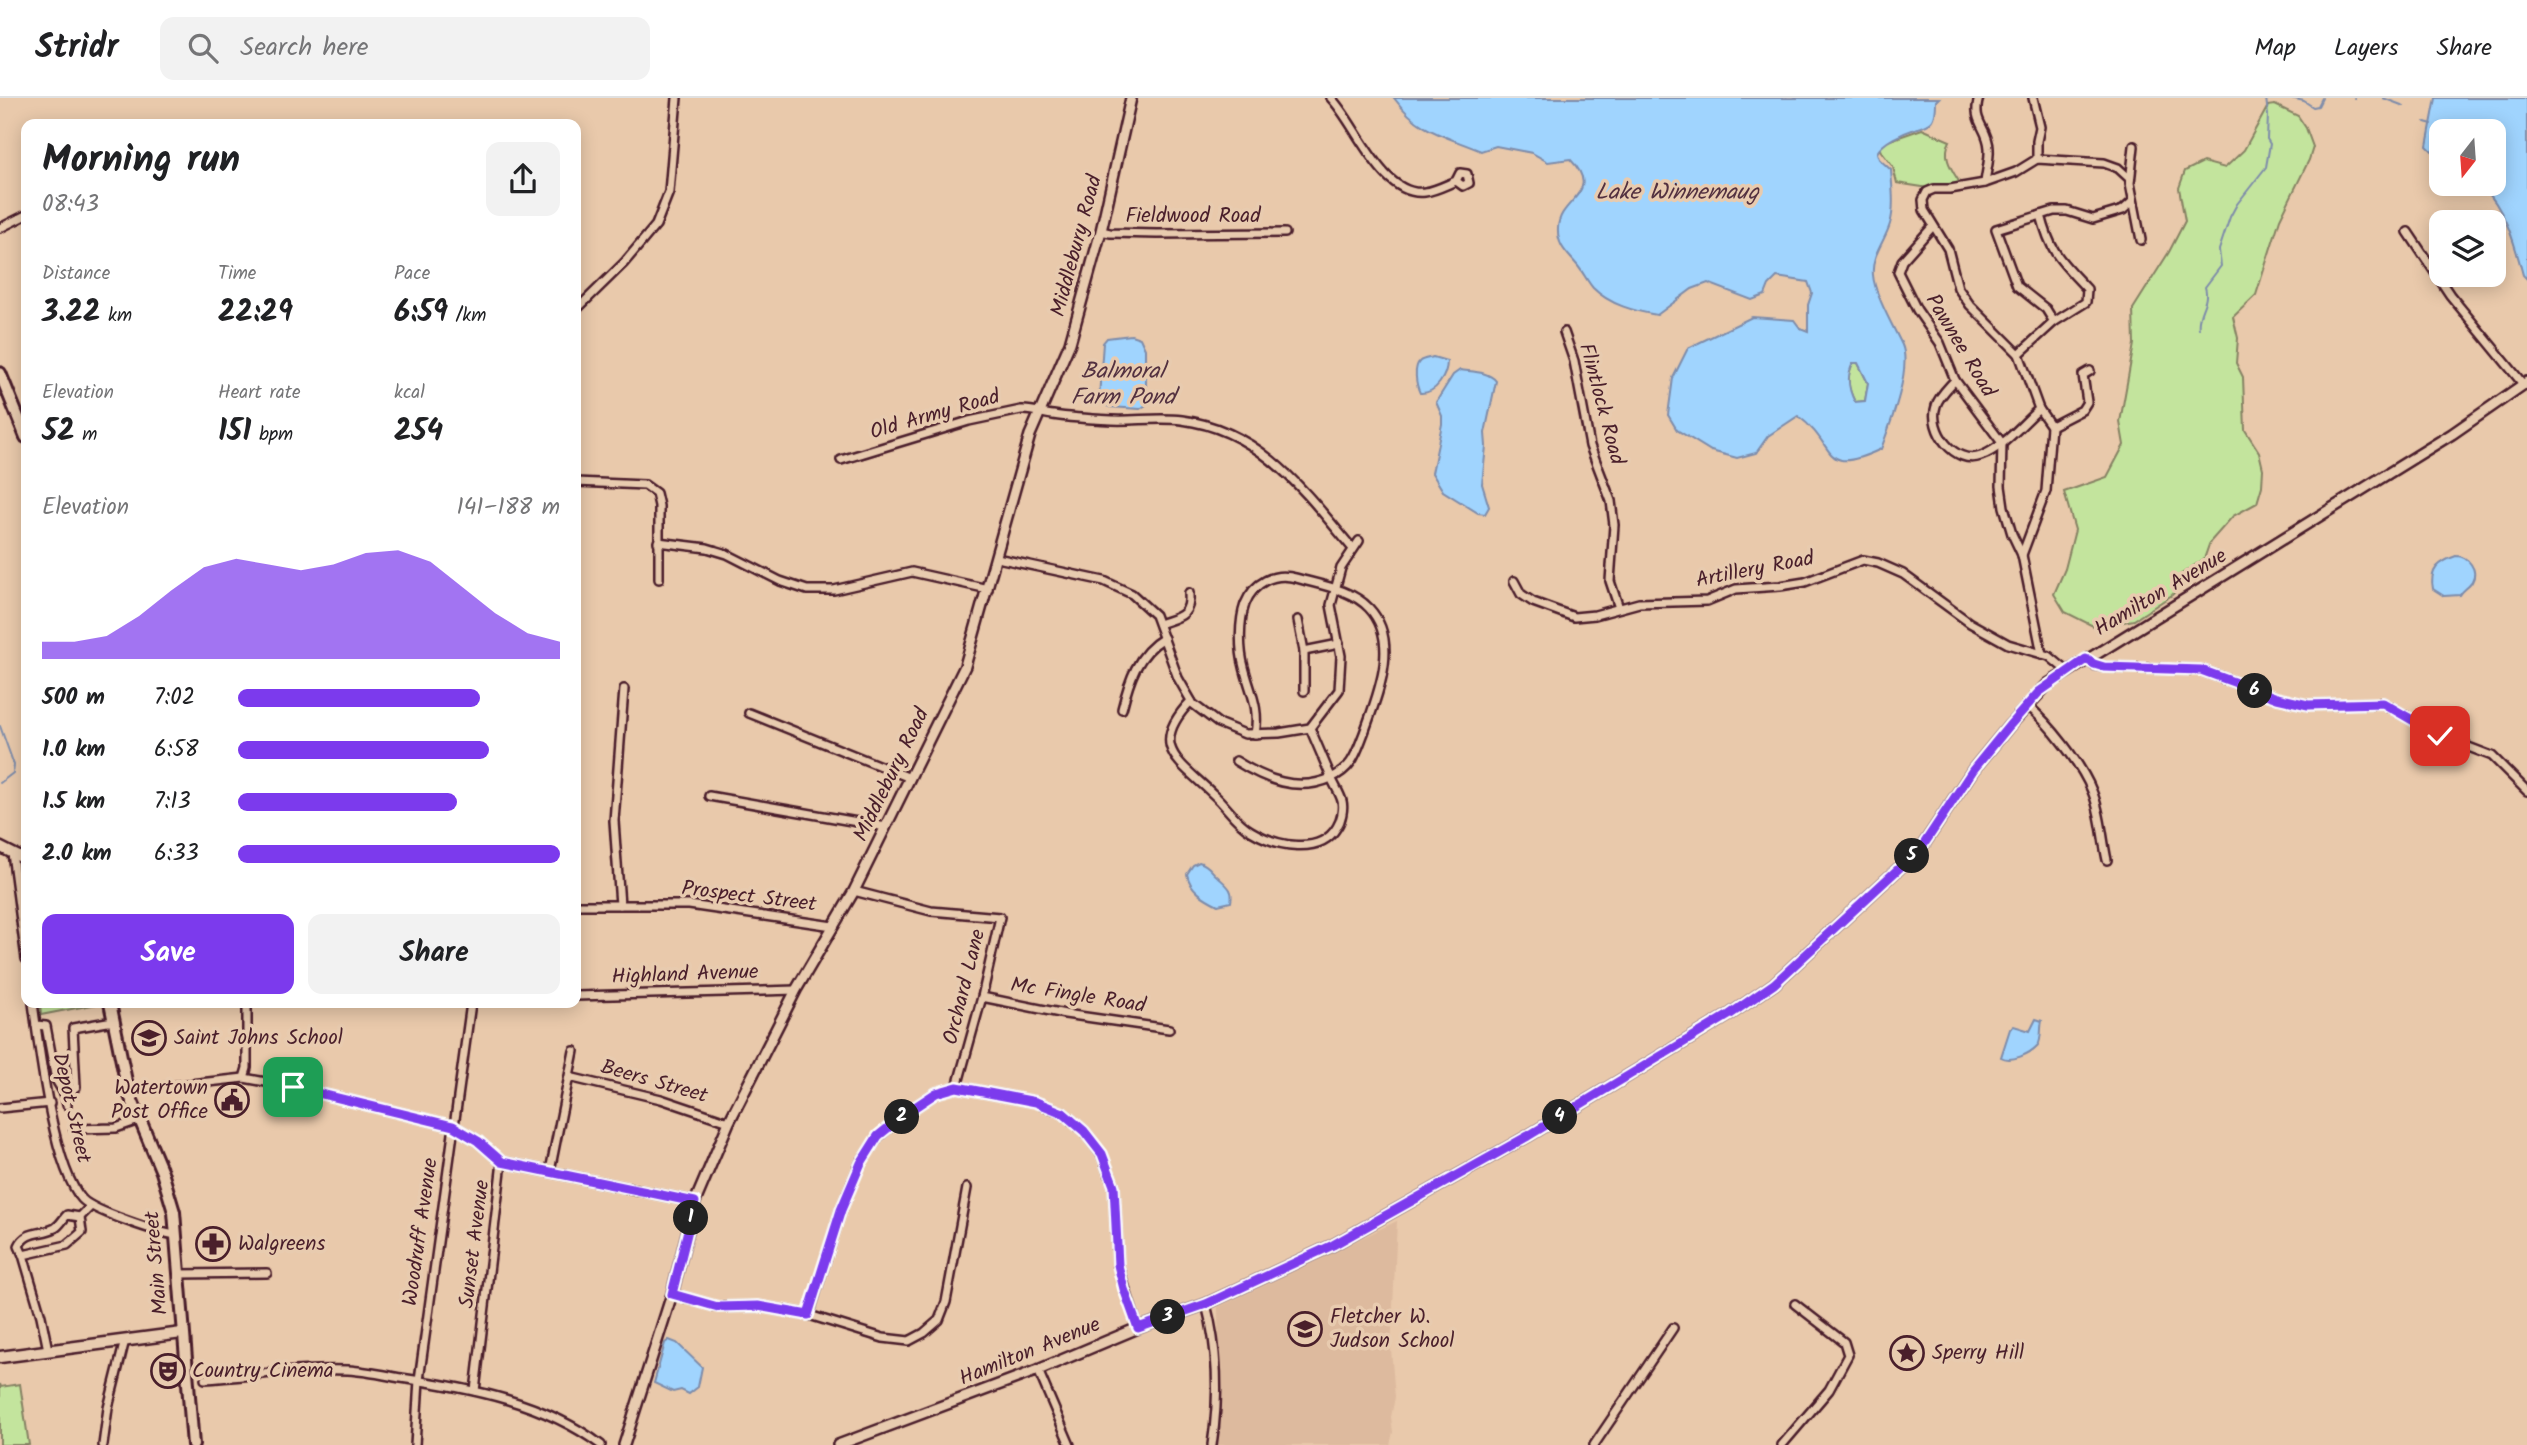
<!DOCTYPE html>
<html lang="en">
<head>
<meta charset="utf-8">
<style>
	body { margin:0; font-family:Kalam,sans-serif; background:#f2f2f2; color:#202124; height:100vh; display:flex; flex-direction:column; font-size:26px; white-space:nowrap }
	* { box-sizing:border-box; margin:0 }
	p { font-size:23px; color:#757577 }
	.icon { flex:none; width:38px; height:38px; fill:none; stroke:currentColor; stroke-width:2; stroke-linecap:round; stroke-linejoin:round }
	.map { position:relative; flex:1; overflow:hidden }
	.side { position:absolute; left:21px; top:21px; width:560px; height:889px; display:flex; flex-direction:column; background:#fff; border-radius:14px; box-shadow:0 4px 18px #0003 }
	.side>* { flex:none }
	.needle { width:46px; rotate:197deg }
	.fabs { position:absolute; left:2429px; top:21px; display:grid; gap:14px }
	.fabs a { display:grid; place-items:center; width:77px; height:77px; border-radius:14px; background:#fff; box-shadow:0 4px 18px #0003; font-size:35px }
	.pin { position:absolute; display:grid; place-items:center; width:60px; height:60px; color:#fff; margin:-30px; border-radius:14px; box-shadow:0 4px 10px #0006 }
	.km { position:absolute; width:35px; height:35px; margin:-18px; border-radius:50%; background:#222; color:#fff; font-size:19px; line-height:35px; text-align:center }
	.round { display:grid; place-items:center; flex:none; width:74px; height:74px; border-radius:14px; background:#f2f2f2 }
	.overview { display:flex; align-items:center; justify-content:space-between; height:119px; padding:0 21px }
	h1 { font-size:38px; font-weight:700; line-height:52px }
	.stats { display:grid; grid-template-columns:repeat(3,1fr); gap:10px; height:119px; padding:7px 21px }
	.stats div { display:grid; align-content:center }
	.stats b { font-size:30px; font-weight:700 }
	.stats small { font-size:19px; font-weight:400 }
	.stats p { font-size:19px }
	.chart { height:196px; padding:14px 21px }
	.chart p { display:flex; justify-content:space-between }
	.chart svg { width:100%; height:126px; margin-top:7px; fill:#7c3aed; opacity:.7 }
	.action { display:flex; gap:14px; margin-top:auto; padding:14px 21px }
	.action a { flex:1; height:80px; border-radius:14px; background:#7c3aed; color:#fff; font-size:28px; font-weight:700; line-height:80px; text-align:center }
	.action a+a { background:#f2f2f2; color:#202124 }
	ul { padding:0 21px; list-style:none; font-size:23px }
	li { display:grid; grid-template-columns:112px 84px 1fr; align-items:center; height:52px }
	li i { height:18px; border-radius:9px; background:#7c3aed }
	header { display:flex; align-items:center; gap:42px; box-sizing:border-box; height:98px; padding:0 35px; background:#fff; border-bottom:2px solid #e0e0e0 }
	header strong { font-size:33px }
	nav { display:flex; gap:38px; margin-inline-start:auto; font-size:24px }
	.search { width:490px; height:63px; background:#f2f2f2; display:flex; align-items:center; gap:18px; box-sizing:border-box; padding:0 24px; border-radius:14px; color:#757577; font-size:26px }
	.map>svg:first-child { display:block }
	.built { fill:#ddba9e }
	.green { fill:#c3e49d; stroke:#868264; stroke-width:2 }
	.water { fill:#a0d4fe; stroke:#7e8caa; stroke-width:2; fill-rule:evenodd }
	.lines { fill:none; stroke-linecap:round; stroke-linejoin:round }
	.stream { stroke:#7e8caa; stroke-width:2 }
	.minor-casing { stroke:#4a1f2b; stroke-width:12 }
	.tertiary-casing { stroke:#4a1f2b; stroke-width:14 }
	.secondary-casing { stroke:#4a1f2b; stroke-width:15 }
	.primary-casing { stroke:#4a1f2b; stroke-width:16 }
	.minor { stroke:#e8cbaf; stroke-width:7 }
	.tertiary { stroke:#e8cbaf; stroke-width:9 }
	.secondary { stroke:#e8cbaf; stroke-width:10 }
	.primary { stroke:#e8cbaf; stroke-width:10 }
	.route-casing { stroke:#fff; stroke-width:14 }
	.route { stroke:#7c3aed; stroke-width:9 }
	.labels { text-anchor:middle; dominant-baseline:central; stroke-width:7; stroke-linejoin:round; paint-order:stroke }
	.street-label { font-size:21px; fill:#4a1f2b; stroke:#e8cbaf }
	.poi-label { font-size:21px; fill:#4a1f2b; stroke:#e8cbaf; text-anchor:start }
	.water-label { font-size:23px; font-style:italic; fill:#533140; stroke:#e8cbaf }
</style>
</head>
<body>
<header>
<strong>Stridr</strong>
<div class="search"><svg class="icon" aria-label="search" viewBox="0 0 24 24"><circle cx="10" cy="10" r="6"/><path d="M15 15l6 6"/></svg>Search here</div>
<nav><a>Map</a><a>Layers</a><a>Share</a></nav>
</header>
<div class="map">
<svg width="2527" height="1347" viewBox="0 0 2527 1347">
	<rect width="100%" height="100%" fill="#e9c9ab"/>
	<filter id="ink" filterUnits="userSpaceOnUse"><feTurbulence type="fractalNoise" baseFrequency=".0143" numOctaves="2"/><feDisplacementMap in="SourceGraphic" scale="14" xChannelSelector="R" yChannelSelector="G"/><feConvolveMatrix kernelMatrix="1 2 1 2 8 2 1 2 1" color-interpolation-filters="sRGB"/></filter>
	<g filter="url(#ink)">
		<polygon class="built" points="1397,1123 1391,1252 1395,1299 1391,1319 1393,1334 1390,1347 1218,1347 1220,1330 1218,1209"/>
		<g class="green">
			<polygon points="2275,7 2298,18 2306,30 2313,49 2309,62 2280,121 2256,197 2233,219 2238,240 2236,265 2243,279 2245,332 2259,354 2263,371 2262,388 2257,405 2233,418 2210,444 2204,461 2180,477 2177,492 2172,497 2134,522 2095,529 2065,514 2054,496 2065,471 2075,432 2064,394 2107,379 2124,347 2120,324 2134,246 2133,211 2169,154 2185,123 2179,90 2185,73 2203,64 2225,70 2244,52 2268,8"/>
			<path d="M 1922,31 L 1950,43 C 1941,59 1953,73 1961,87 L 1948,93 L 1897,85 L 1893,69 L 1880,52 L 1882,45 Z"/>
			<path d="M 1853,265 L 1858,265 L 1868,285 L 1865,303 L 1855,304 C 1848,291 1846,279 1853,265 Z"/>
			<polygon points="40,905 102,905 41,917"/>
			<polygon points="0,1286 1,1289 20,1286 29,1347 0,1347"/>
		</g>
		<g class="water">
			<path d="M 1394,0 L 1939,0 L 1936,3 C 1936,23 1934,26 1915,31 C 1903,35 1882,44 1877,55 L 1879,61 L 1891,72 C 1892,88 1895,110 1890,126 C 1885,143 1871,158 1873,177 C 1874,195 1894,230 1902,247 C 1912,271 1890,327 1881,351 C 1819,380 1839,348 1798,318 L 1768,338 L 1756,355 L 1737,360 L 1711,353 L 1677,332 L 1668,317 L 1673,280 L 1688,250 L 1752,219 L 1794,222 L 1800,230 L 1808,233 L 1808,207 L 1812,195 L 1808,184 L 1777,179 L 1769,187 L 1765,197 L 1752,202 L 1708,185 L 1692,191 L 1657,217 C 1634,213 1610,207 1593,190 C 1587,183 1583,174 1577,167 C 1567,155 1557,148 1558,130 C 1559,100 1604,96 1570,61 L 1548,64 L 1532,55 L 1496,48 L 1481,53 C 1443,37 1420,35 1394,0 ZM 1853,265 L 1858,265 L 1868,285 L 1865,303 L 1855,304 C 1848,291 1846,279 1853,265 Z"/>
			<path d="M 2436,0 L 2527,0 L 2527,181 L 2523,177 C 2514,143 2506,113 2481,86 L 2494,86 L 2494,33 L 2441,33 L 2441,56 L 2432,53 L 2427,48 Z"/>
			<polygon points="1131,237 1140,240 1145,251 1145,274 1149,276 1146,277 1146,307 1140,311 1110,309 1102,306 1099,299 1103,245 1107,240"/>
			<path d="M 1433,259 L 1447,263 C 1447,278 1436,296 1420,295 C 1416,287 1413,269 1420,263 C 1422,261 1430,260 1433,259 Z"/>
			<path d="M 1460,272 C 1472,274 1488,273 1496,283 L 1485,335 L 1486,348 L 1482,386 L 1489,409 L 1485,416 L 1478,415 L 1443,393 L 1432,375 L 1442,326 L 1442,318 L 1436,304 L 1453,277 Z"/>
			<path d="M 2456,458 C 2468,458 2479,472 2472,484 C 2470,488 2463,492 2460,497 L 2444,498 L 2433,491 C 2429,471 2439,464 2456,458 Z"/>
			<path d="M 1199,764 C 1210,767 1210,773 1218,779 C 1226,787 1234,791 1231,804 L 1218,807 C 1204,800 1190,792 1187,776 L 1193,767 Z"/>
			<path d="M 2036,921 L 2042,923 C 2040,930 2042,942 2038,947 C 2030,956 2011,965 2001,959 L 2010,931 L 2014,928 L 2030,933 Z"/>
			<polygon points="669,1242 677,1245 702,1269 698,1289 689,1296 681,1292 673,1294 654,1285 665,1245"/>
		</g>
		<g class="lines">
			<g class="stream">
				<polyline points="2291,0 2304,3 2313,9 2318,8 2322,0"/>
				<polyline points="2354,0 2355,0"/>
				<polyline points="2383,0 2404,8"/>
				<polyline points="2425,24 2432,26"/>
				<path d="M 2199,231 C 2196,215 2210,205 2205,189 L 2221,168 L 2219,152 L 2230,119 L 2237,106 L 2266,69 L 2270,46 L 2267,41 L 2268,17 L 2266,0"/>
				<polyline points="0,628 14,667 13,675 0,685"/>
			</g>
			<g class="minor-casing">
				<g id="minor">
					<path d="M 1331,0 C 1356,25 1382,100 1425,94 C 1435,93 1446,87 1456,83 L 1460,75 L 1467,76 L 1469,85 L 1463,88 L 1456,83"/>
					<path d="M 1979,0 C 1971,24 1988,29 1989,50 C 1990,61 1986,74 1985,85"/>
					<polyline points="2033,0 2040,29 2037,43 2037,61"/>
					<polyline points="2134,48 2130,85 2141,142"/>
					<polyline points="1933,128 1902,163 1898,174 1917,212 1940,245 1955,282 2002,345 2001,388 2004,409 2012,436 2022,457 2042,556"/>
					<polyline points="0,130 26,117"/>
					<polyline points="1101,133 1110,135 1157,136 1285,135"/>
					<polyline points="2408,134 2450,197 2523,286"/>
					<polyline points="576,212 624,165 656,127 669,94 677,0"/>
					<polyline points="2054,224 2046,211 2017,188 1996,131 2054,113 2067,113 2093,121 2123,112 2133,103"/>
					<polyline points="1564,234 1574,263 1590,348 1611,403 1614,427 1610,483 1619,510"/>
					<path d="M 2019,256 L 2054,224 L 2086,204 L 2087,191 C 2060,162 2051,156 2041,117"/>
					<path d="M 1955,282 C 1949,289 1938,299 1936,308 C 1928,332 1955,368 1981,358 C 2003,350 2022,326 2039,311"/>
					<polyline points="2051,328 2082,312 2087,304 2083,277 2090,273"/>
					<path d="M 841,362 L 969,323 L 1021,312 C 1033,311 1042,316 1053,317 C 1072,320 1092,321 1112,322 C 1135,323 1158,319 1182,322 C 1261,332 1305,394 1353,451"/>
					<polyline points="576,384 645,387 656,395 659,408 659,481"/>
					<polyline points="658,444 707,450 727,456 780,483 807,492 834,492 912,474 988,491"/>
					<polyline points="2022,457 2046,393 2051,328 2039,311 2019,256 1970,207 1958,190 1948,151 1924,112 1923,102 1927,94 1934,91 1950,91 1985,85 2016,74 2037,61 2104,65 2118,70 2130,81"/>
					<polyline points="997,460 1104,483 1132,496 1155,517 1178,580 1193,606 1218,625 1245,636 1279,635 1310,630 1339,592 1341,558 1331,507 1341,470 1359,443"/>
					<polyline points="1514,483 1521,496 1533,504 1574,519 1595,517 1639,505 1707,503 1736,491 1780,488 1805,484 1863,462 1878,465 1903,476 1970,525 2008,546 2049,558 2067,573"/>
					<polyline points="1298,522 1304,553 1304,593"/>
					<path d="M 1159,526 C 1178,519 1191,519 1189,495"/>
					<polyline points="1304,553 1339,546"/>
					<polyline points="2086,561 2094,567 2104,569 2201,572 2277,600 2308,607 2383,605 2440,638 2492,658 2527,693"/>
					<path d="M 1191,603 C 1147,649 1179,663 1213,696 C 1227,708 1234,723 1251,733 C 1276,748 1320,758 1337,729 C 1341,723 1344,711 1342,703 C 1340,695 1334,687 1331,679 C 1324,663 1317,646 1310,630"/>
					<path d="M 2027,607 C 2049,625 2082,667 2092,693 C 2101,714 2102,740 2107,762"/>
					<path d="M 1122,611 C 1129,583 1137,556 1164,540"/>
					<polyline points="749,615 910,680"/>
					<path d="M 1236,663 C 1265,681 1297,695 1331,680 C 1353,670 1356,655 1364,635 C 1377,598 1401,544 1369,510 C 1351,491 1320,487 1296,480 C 1274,474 1254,484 1245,506 C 1239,523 1239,551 1244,569 C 1250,594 1260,609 1255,636"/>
					<polyline points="709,698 886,729"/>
					<polyline points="12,755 26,861"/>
					<polyline points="854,793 931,813 1000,819 982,899 957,989"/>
					<polyline points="576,807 689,807 833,828"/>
					<polyline points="620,807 614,723 624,591"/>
					<polyline points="576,898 796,892"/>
					<polyline points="982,899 1065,916 1169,931"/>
					<path d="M 33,905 C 39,949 53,1070 82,1101 C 93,1113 159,1135 176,1137"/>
					<polyline points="36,927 46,928 56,982 65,997 67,1007"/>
					<polyline points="569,979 661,1001 729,1024"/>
					<polyline points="244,980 247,970 247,905"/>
					<polyline points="128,993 244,980 293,989 453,1028 478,1043 502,1064"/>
					<polyline points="65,997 76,989 73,930 113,923"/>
					<polyline points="0,1010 50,1005"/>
					<polyline points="74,1031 116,1030 139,1022"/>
					<polyline points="502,1064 695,1104"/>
					<polyline points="550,1073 574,953"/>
					<path d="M 23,1157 L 19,1148 C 26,1132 42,1137 55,1130 C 60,1127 63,1121 67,1117 L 80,1119"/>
					<polyline points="179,1176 267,1175"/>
					<polyline points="672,1196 718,1209 758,1208 809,1217 883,1240 909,1243 924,1235 939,1222 946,1204 967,1090"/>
					<path d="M 1206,1206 C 1218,1251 1219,1301 1212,1347"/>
					<polyline points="809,1217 841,1112 861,1064 878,1039 909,1013 936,995 957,989 1036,1004 1063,1015 1084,1033 1102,1057 1114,1088 1118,1167 1138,1230"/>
					<polyline points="48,1252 41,1218 23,1157 67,1147 82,1134 80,1119 91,1108"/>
					<polyline points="1038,1272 1070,1347"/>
					<path d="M 205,1281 C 252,1278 301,1270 348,1272 C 366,1273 384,1277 401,1280 C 470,1290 544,1304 601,1347"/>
					<polyline points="475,1293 502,1064"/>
					<polyline points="103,1347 108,1310 125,1242"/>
					<polyline points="415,1347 419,1282 471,905"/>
					<polyline points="1594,1347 1673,1230"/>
					<polyline points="1782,1347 1829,1292 1848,1257 1844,1244 1795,1206"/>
				</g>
			</g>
			<g class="tertiary-casing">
				<g id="tertiary">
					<polyline points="0,749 26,762"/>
					<polyline points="624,1347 672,1196 695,1104 729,1024 796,892 854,793 965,568 1030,337 1070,245 1101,133 1131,0"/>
					<polyline points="838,1347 1038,1272 1138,1230 1206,1206 1333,1147 1528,1038 1729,917 1774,886 1922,749 1973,672 2009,628 2048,586 2452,336 2527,284"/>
				</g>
			</g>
			<g class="secondary-casing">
				<polyline id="secondary" points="0,1259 182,1235"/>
			</g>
			<g class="primary-casing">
				<g id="primary">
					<polyline points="0,275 26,339"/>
					<polyline points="110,905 128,993 162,1074 174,1114 193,1347"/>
				</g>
			</g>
			<use href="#minor" class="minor"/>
			<use href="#tertiary" class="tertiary"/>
			<use href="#secondary" class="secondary"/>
			<use href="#primary" class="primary"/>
		</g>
	</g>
	<g class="lines" filter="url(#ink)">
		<g class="route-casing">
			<polyline id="route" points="293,989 453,1028 478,1043 502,1064 695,1104 672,1196 718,1209 758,1208 808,1217 841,1112 861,1065 878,1038 909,1013 936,995 957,989 1036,1004 1063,1015 1084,1033 1102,1056 1114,1088 1118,1167 1124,1191 1138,1230 1206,1206 1333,1147 1528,1038 1729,917 1774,886 1922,749 1973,672 2009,628 2039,594 2086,561 2094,566 2104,569 2201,572 2277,600 2308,607 2383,605 2440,638"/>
		</g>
		<use href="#route" class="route"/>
	</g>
	<defs>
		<g id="school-ring" transform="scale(1.75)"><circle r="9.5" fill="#e8cbaf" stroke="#4a1f2b" stroke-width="1.5"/><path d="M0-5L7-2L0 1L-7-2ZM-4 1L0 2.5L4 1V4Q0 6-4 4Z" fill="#4a1f2b"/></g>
		<g id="civic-ring" transform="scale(1.75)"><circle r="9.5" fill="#e8cbaf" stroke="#4a1f2b" stroke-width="1.5"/><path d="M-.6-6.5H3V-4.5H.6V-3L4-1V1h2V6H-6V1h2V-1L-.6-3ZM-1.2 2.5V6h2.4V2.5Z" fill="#4a1f2b"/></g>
		<g id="pharmacy-ring" transform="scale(1.75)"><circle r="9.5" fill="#e8cbaf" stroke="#4a1f2b" stroke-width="1.5"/><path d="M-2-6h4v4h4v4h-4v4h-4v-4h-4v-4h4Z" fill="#4a1f2b"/></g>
		<g id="sight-ring" transform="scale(1.75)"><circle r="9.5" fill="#e8cbaf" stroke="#4a1f2b" stroke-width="1.5"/><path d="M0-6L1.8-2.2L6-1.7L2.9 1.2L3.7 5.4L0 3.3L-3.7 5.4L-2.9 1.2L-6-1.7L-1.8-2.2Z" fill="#4a1f2b"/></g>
		<g id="theatre-ring" transform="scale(1.75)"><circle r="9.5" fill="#e8cbaf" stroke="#4a1f2b" stroke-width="1.5"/><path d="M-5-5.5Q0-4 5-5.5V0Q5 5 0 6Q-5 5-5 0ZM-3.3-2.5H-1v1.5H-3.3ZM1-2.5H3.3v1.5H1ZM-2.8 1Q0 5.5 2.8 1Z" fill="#4a1f2b"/></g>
	</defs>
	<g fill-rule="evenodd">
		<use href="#school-ring" x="149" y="940"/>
		<use href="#civic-ring" x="232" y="1002"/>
		<use href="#pharmacy-ring" x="213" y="1146"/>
		<use href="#school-ring" x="1305" y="1231"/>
		<use href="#sight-ring" x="1907" y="1255"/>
		<use href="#theatre-ring" x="168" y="1273"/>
	</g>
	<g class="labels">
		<g class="street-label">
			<text x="1193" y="118">Fieldwood Road</text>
			<text transform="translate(1077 148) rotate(-75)">Middlebury Road</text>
			<text transform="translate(1960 248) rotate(59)">Pawnee Road</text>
			<text transform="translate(1601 306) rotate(75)">Flintlock Road</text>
			<text transform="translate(935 317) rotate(-16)">Old Army Road</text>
			<text transform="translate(1755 472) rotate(-11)">Artillery Road</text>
			<text transform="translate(2161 495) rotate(-31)">Hamilton Avenue</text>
			<text transform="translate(892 677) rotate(-64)">Middlebury Road</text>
			<text transform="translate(749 799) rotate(7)">Prospect Street</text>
			<text transform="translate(685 877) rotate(-2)">Highland Avenue</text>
			<text transform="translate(965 889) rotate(-76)">Orchard Lane</text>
			<text transform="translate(1078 898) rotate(9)">Mc Fingle Road</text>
			<text transform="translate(654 984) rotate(16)">Beers Street</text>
			<text transform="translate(71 1010) rotate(77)">Depot Street</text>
			<text transform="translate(421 1134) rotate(-82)">Woodruff Avenue</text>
			<text transform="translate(475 1146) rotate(-83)">Sunset Avenue</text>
			<text transform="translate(157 1165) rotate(-95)">Main Street</text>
			<text transform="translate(1030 1254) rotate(-22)">Hamilton Avenue</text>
		</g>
		<g class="poi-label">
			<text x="174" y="940">Saint Johns School</text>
			<text x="208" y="990" text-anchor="end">Watertown<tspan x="208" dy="24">Post Office</tspan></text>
			<text x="238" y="1146">Walgreens</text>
			<text x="1330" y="1219">Fletcher W.<tspan x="1330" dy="24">Judson School</tspan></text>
			<text x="1932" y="1255">Sperry Hill</text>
			<text x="192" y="1273">Country Cinema</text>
		</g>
		<g class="water-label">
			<text x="1677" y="95">Lake Winnemaug</text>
			<text x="1123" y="274">Balmoral<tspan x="1123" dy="26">Farm Pond</tspan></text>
		</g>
	</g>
</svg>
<div class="fabs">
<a><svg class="needle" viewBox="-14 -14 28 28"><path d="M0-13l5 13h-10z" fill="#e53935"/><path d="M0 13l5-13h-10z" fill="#757577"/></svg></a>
<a><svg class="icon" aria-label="layers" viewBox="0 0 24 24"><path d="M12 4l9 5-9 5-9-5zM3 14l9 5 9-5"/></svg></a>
</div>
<div class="pin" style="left:293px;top:989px;background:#1e9e55"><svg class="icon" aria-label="arrive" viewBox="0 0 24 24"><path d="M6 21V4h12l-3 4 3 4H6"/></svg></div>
<div class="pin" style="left:2440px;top:638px;background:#d93025"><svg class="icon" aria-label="check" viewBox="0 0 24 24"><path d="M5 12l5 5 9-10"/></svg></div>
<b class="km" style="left:691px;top:1120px">1</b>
<b class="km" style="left:902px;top:1019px">2</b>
<b class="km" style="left:1168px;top:1219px">3</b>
<b class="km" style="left:1560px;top:1019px">4</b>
<b class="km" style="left:1912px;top:758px">5</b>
<b class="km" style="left:2255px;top:593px">6</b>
<section class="side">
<div class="overview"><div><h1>Morning run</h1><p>08:43</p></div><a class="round"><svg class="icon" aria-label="share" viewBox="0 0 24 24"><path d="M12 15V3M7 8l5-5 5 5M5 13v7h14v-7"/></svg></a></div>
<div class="stats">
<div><p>Distance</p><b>3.22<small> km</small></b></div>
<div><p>Time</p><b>22:29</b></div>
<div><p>Pace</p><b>6:59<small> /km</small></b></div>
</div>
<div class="stats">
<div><p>Elevation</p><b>52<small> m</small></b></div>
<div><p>Heart rate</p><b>151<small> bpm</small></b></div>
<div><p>kcal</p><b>254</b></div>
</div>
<div class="chart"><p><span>Elevation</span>141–188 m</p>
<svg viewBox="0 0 160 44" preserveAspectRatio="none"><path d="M0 44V38L10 38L20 36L30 29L40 20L50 12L60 9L70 11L80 13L90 11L100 7L110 6L120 10L130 19L140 28L150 35L160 38V44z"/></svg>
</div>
<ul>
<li><b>500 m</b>7:02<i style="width:75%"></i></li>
<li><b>1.0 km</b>6:58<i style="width:78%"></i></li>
<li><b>1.5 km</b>7:13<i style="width:68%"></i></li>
<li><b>2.0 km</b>6:33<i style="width:100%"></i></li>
</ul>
<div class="action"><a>Save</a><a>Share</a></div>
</section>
</div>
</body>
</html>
